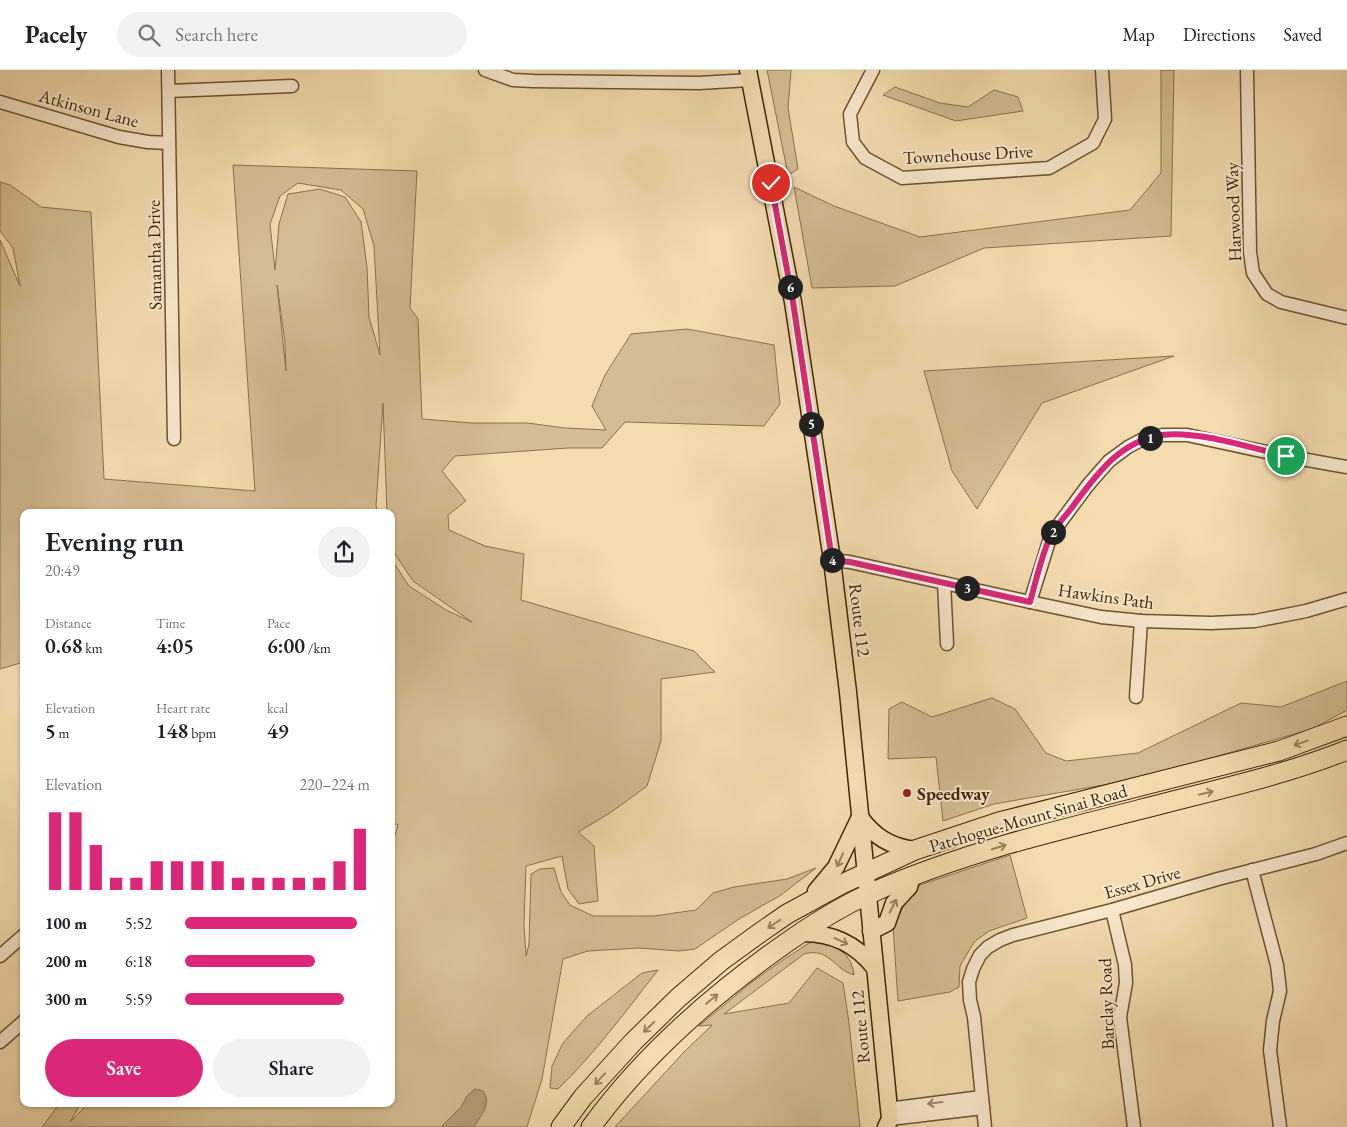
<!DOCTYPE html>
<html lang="en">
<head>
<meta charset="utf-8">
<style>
	body { margin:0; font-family:"EB Garamond",serif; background:#f2f2f2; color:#202124; height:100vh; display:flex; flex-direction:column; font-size:19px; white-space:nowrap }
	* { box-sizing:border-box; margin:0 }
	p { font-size:16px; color:#757577 }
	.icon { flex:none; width:28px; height:28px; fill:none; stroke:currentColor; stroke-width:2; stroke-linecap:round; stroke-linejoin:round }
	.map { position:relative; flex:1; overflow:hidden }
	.side { position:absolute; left:20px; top:439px; width:375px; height:598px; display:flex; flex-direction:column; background:#fff; border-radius:10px; box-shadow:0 1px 4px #0004 }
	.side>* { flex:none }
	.pin { position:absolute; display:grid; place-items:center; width:42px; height:42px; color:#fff; margin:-21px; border:2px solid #fff; border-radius:50%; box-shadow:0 1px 5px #0007 }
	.km { position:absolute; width:25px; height:25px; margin:-12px; border-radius:50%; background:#222; color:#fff; font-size:14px; line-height:25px; text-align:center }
	.round { display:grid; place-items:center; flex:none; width:52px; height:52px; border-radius:26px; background:#f2f2f2 }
	.summary { display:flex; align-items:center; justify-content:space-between; height:85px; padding:0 25px }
	h1 { font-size:28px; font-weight:600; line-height:38px }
	.figures { display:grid; grid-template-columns:repeat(3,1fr); gap:8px; height:85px; padding:5px 25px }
	.figures div { display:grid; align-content:center }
	.figures b { font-size:21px; font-weight:600 }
	.figures small { font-size:14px; font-weight:400 }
	.figures p { font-size:14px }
	.chart { height:140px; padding:10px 25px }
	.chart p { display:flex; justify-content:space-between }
	.chart svg { width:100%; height:90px; margin-top:5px; stroke:#db2777; stroke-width:6 }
	.cta { display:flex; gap:10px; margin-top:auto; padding:10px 25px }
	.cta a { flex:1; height:58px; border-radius:30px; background:#db2777; color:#fff; font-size:20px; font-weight:600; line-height:58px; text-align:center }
	.cta a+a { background:#f2f2f2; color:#202124 }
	ul { padding:0 25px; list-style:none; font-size:16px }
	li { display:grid; grid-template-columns:80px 60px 1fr; align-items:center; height:38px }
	li i { height:12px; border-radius:6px; background:#db2777 }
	header { display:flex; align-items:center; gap:30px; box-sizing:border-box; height:70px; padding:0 25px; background:#fff; border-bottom:1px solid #e0e0e0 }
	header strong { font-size:24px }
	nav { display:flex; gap:28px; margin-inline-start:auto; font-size:18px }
	.search { width:350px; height:45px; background:#f2f2f2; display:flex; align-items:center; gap:12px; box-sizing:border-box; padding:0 18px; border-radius:28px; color:#757577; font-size:19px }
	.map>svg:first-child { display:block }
	.green { fill:#d5bd93; stroke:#8a724c; fill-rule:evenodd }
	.water { fill:#b69e76; stroke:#866e49 }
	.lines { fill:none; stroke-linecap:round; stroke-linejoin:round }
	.minor-casing { stroke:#6c5430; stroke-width:15 }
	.major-casing { stroke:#3f2606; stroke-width:19 }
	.highway-casing { stroke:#3f2606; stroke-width:21 }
	.minor { stroke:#f8e8cc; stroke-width:12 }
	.major { stroke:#f4dcb0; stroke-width:16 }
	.highway { stroke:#f4dcb0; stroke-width:19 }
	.oneway { stroke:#9a815b }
	.oneway2 { stroke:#9c8769 }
	.route-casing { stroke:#fff; stroke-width:10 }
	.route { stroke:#db2777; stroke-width:6 }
	.poi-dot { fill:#8f2418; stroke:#f8e8cc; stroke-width:2 }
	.labels { text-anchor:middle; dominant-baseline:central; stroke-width:4; stroke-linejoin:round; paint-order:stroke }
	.street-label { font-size:18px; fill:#3f2606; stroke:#f8e8cc }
	.poi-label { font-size:18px; font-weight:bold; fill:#3f2606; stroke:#f8e8cc; text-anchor:start }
</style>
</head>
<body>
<header>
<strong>Pacely</strong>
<div class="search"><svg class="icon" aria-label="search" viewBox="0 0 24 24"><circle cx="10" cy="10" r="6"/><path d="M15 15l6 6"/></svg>Search here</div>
<nav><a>Map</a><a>Directions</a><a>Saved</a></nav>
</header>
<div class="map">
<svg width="1347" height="1057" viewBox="0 0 1347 1057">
	<rect width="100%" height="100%" fill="#f4dcb0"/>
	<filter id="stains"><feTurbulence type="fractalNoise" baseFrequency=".004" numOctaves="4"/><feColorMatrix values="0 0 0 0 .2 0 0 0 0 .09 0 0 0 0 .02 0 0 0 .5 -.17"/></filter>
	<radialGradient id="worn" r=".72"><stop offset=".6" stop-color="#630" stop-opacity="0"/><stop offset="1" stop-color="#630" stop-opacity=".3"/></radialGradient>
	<g class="green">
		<polygon points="767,0 791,0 788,38 798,99 788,105"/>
		<polygon points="1161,0 1174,0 1171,166 984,178 895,216 812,218 794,117 834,136 920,167 1130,140 1161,103"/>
		<polygon points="895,17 940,33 968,37 994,20 1018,27 1023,41 956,51 883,25"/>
		<path d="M 233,95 L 417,101 L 410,238 L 418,249 L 422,349 L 472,353 L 527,353 L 565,358 L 606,360 L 592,336 L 605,305 L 631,264 L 687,259 L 774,275 L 780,334 L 764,356 L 625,352 L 602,378 L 568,378 L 455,386 L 442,401 L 466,431 L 448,445 L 449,460 L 485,476 L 524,484 L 521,530 L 694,581 L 715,602 L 661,609 L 661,671 L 647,716 L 610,743 L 578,762 L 594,776 L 598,831 L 579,834 L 568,819 L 562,786 L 526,796 L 524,853 L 526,886 L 529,874 L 531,804 L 540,799 L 554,798 L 561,822 L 570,835 L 593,846 L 654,846 L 696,840 L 713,823 L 734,817 L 787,809 L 816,798 L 781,825 L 739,849 L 695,879 L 679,881 L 639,878 L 588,881 L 563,889 L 542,1009 L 527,1057 L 42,1057 L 60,1033 L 81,1033 L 70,1052 L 89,1033 L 391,1032 L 391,769 L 394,768 L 398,755 L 391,752 L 391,489 L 409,516 L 446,540 L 472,552 L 413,511 L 391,478 L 391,442 L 387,442 L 383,333 L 376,436 L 378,442 L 24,442 L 24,592 L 0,599 L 0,170 L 20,216 L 13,178 L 0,161 L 0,112 L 10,115 L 41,137 L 91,142 L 104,409 L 255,421 ZM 298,113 L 341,120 L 363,139 L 374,176 L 380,285 L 369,247 L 367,197 L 361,152 L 345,127 L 320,119 L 288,124 L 279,154 L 275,200 L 270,154 L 280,126 ZM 277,215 L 285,272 L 286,301 Z"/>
		<polygon points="1174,286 1042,333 977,439 952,401 924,301"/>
		<polygon points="1347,611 1347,640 1312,659 1138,709 994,734 943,751 936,687 888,689 889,639 902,632 932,647 992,628 1015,639 1046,683 1066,691 1138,683 1241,633 1281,637"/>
		<polygon points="1010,785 1027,848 989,861 974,872 960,896 959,917 950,922 898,931 893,856 914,817"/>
		<path d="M 826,870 C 841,880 852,886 854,905 C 833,899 830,877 804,884 L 724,944 L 789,933 L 817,898 L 843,913 L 849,953 L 860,1057 L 615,1057 L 684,982 L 712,955 L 699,956 L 752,912 L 780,892 L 809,873 Z"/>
		<path d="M 658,900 C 626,941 595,983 558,1019 L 550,1018 L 552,996 L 563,973 L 587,946 L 642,903 Z"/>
	</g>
	<path class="water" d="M 475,1019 L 483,1021 C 492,1034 481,1045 474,1057 L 441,1057 L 461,1037 L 467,1026 Z"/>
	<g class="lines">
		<g class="minor-casing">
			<g id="minor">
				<polyline points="168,0 174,369"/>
				<polyline points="485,0 513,10 533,11 699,13 750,10"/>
				<polyline points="873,0 850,44 853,72 865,88 902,108 1049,98 1093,73 1105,49 1102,0"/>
				<polyline points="1247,0 1250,182 1253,203 1267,224 1281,232 1347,248"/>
				<polyline points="169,21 292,16"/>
				<polyline points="0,32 119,67 148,72 169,73"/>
				<polyline points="832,490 850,492 1030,532 1101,547 1141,551 1211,553 1255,551 1306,541 1347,529"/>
				<polyline points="944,513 947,574"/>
				<polyline points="1030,532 1051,465 1088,415 1109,391 1128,377 1143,369 1163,365 1187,365 1285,386 1347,397"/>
				<polyline points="1136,627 1141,551"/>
				<polyline points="1252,800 1277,895 1280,921 1273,951 1270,980 1280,1057"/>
				<polyline points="1112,840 1125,895 1126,913 1120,947 1134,1057"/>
				<polyline points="0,886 24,865"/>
				<polyline points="0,972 24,951"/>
				<polyline points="888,1039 981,1027"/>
				<polyline points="890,1049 983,1038"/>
				<polyline points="985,1057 974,947 970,930 969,912 973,899 980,885 988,877 1000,870 1013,865 1112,840 1218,809 1316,784 1347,773"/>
			</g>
		</g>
		<g class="major-casing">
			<g id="major">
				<polyline points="748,0 793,232 832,490 848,622 890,1049 886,1057"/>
				<path d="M 860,747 C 874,767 891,777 915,780"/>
				<polyline points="815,828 816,821 836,797 859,749"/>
				<polyline points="871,861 887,853 894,833 909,817 912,807"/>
				<path d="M 800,863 C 830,862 856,874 874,897"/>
			</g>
		</g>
		<g class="highway-casing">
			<g id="highway">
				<polyline points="561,1057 583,1027 633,972 678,928 721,891 761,862 787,844 842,814 915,780 999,752 1279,681 1347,656"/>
				<path d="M 591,1057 C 642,987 709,928 779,878 C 807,858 837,838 869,824 C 913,804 961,788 1008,774 C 1069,757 1131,742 1193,726 C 1245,713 1297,700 1347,680"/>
			</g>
		</g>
		<use href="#minor" class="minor"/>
		<use href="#major" class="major"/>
		<use href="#highway" class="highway"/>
	</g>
	<defs><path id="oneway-shaft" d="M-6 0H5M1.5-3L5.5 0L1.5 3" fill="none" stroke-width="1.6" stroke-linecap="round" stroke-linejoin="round" transform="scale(1.25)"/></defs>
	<g class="oneway">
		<use href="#oneway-shaft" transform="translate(1301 673) rotate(160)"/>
		<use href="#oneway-shaft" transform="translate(1206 723) rotate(-14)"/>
		<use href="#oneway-shaft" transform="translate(999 777) rotate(-17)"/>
		<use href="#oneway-shaft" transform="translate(840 790) rotate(115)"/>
		<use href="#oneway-shaft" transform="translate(893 836) rotate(-63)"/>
		<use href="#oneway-shaft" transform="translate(774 854) rotate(146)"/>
		<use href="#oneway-shaft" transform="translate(841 871) rotate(25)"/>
		<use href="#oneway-shaft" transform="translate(712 929) rotate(-40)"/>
		<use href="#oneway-shaft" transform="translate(649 957) rotate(136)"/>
		<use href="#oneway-shaft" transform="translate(600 1009) rotate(132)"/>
	</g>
	<use class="oneway2" href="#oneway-shaft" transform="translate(935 1033) rotate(173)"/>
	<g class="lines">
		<g class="route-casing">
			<path id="route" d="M 771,113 L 793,232 L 832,490 L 850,492 L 1030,532 C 1036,511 1041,487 1050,467 C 1055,456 1066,446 1073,436 C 1097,404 1120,371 1162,365 C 1197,360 1251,378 1286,386"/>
		</g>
		<use href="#route" class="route"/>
	</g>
	<circle class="poi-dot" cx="907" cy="723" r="5"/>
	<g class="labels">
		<g class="street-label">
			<text transform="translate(89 38) rotate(15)">Atkinson Lane</text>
			<text transform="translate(968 84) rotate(-3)">Townehouse Drive</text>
			<text transform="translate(1233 142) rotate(-92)">Harwood Way</text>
			<text transform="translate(154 185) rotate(-91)">Samantha Drive</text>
			<text transform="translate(1106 526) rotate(8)">Hawkins Path</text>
			<text transform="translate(860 550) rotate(83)">Route 112</text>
			<text transform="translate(1028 748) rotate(-16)">Patchogue-Mount Sinai Road</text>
			<text transform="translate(1142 812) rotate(-16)">Essex Drive</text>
			<text transform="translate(1106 934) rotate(-92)">Barclay Road</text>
			<text transform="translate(860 957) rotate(-95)">Route 112</text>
		</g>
		<g class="poi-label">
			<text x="917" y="723">Speedway</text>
		</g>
	</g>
	<rect width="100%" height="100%" filter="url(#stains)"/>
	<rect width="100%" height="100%" fill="url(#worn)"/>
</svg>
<div class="pin" style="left:1286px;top:386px;background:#1e9e55"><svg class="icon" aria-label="arrive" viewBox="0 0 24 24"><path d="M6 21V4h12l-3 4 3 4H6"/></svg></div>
<div class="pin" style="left:771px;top:113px;background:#d93025"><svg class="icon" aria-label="check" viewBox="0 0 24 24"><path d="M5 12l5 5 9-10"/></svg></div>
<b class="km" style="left:1150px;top:368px">1</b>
<b class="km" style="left:1053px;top:462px">2</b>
<b class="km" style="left:967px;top:518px">3</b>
<b class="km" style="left:832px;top:490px">4</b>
<b class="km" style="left:811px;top:354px">5</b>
<b class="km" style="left:790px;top:217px">6</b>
<section class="side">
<div class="summary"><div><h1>Evening run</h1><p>20:49</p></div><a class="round"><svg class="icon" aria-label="share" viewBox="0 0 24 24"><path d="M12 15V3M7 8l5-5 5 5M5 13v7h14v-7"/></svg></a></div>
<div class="figures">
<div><p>Distance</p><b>0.68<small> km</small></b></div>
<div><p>Time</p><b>4:05</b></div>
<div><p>Pace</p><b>6:00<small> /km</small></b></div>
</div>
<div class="figures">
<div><p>Elevation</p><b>5<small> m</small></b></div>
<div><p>Heart rate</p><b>148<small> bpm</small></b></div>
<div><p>kcal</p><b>49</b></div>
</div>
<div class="chart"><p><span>Elevation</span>220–224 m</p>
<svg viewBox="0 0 160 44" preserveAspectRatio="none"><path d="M5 44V6M15 44V6M25 44V22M35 44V38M45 44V38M55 44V30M65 44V30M75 44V30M85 44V30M95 44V38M105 44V38M115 44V38M125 44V38M135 44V38M145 44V30M155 44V14"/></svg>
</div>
<ul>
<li><b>100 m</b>5:52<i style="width:93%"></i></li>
<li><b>200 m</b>6:18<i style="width:70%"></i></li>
<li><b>300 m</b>5:59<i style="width:86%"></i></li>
</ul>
<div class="cta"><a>Save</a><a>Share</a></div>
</section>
</div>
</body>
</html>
